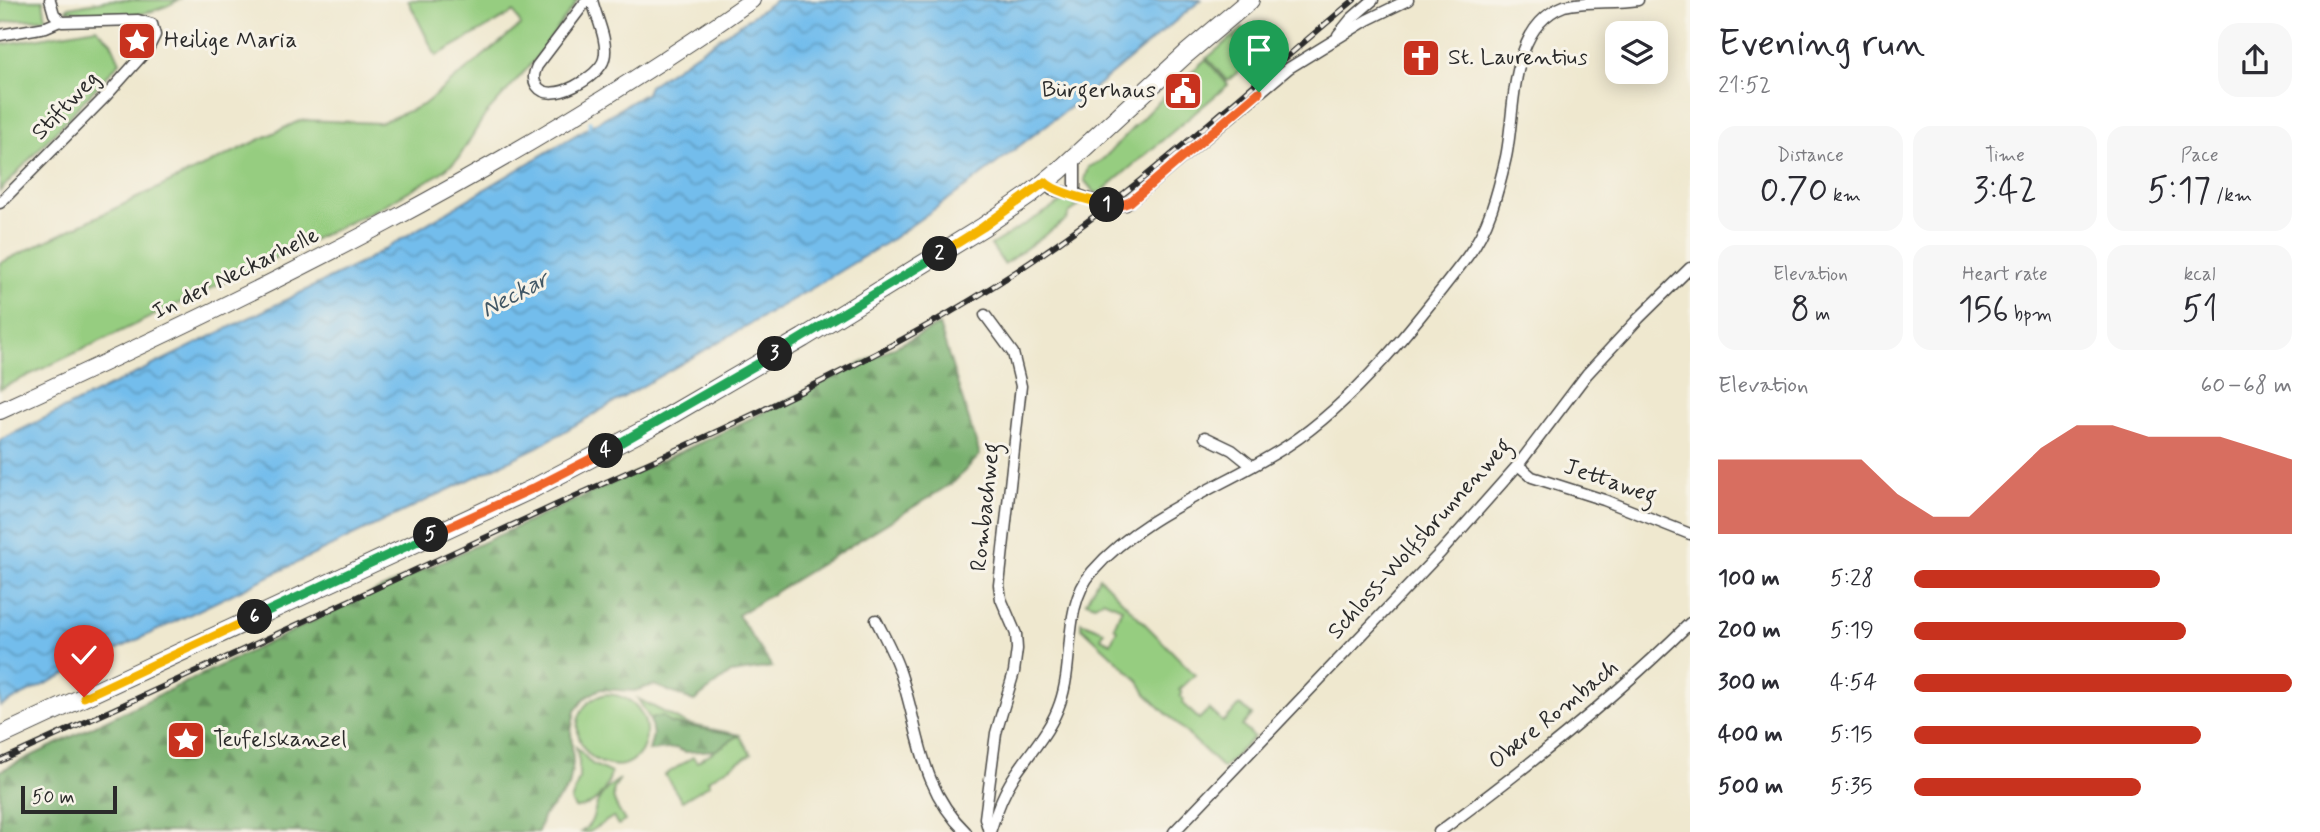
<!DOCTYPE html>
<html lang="en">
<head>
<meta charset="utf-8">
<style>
	body { margin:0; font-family:Mynerve,sans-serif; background:#f7f7f7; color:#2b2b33; height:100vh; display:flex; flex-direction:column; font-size:26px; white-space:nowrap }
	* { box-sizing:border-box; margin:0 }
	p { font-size:23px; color:#7c7c81 }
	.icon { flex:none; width:38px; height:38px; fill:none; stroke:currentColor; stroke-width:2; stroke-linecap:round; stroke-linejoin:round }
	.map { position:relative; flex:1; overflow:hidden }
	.drawer { display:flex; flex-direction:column; background:#fff; width:630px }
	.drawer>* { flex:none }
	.tools { position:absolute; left:1605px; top:21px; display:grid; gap:14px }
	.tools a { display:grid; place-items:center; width:63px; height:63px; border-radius:14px; background:#fff; box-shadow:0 4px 18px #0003; font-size:35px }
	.scale { position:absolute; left:21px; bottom:18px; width:96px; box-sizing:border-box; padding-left:7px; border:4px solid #2b2b2b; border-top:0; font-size:19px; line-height:24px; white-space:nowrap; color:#2b2b2b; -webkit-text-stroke:5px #f7f3e8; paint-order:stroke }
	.pin { position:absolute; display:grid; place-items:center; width:60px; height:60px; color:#fff; margin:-72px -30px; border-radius:50% 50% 50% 0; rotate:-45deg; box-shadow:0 0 7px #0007 }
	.pin .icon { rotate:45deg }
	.km { position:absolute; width:35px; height:35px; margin:-18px; border-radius:50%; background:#222; color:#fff; font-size:19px; line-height:35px; text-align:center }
	.round { display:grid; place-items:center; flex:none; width:74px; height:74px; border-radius:21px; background:#f7f7f7 }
	.headline { display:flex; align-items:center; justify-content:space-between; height:119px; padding:0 28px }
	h1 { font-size:38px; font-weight:600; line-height:52px }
	.stats { display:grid; grid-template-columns:repeat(3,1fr); gap:10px; height:119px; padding:7px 28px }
	.stats div { display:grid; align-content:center; border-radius:18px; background:#f7f7f7; text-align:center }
	.stats b { font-size:35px; font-weight:600 }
	.stats small { font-size:19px; font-weight:400 }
	.stats p { font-size:19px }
	.chart { height:196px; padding:14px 28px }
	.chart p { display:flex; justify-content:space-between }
	.chart svg { width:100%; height:126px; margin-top:7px; fill:#c8321e; opacity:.7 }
	ul { padding:0 28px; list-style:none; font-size:23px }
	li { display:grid; grid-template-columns:112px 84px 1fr; align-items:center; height:52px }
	li i { height:18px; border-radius:9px; background:#c8321e }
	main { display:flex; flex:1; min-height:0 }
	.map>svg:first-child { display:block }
	.green { fill:#96cd80; stroke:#607c56; stroke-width:2 }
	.forest { fill:url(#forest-firs); stroke:#526e4c; stroke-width:2 }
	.water { fill:url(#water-waves); stroke:#4f748c; stroke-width:2 }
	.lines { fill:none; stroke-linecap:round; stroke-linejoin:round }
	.stream { stroke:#73bdec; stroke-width:3.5 }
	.minor-casing { stroke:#484744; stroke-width:13 }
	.secondary-casing { stroke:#484744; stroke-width:18 }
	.primary-casing { stroke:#484744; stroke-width:20 }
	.minor { stroke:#fff; stroke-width:10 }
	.secondary { stroke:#fff; stroke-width:16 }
	.primary { stroke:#fff; stroke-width:18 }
	.rail-casing { stroke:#2b2b2b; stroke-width:6 }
	.rail { stroke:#f7f3e8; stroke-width:3.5; stroke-dasharray:10; stroke-linecap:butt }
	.split-1-casing { stroke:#fff; stroke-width:14 }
	.split-2-casing { stroke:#fff; stroke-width:14 }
	.split-3-casing { stroke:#fff; stroke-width:14 }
	.split-4-casing { stroke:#fff; stroke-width:14 }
	.split-5-casing { stroke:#fff; stroke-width:14 }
	.split-6-casing { stroke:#fff; stroke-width:14 }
	.split-7-casing { stroke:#fff; stroke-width:14 }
	.split-1 { stroke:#f0652b; stroke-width:9 }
	.split-2 { stroke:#f5b400; stroke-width:9 }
	.split-3 { stroke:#22a559; stroke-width:9 }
	.split-4 { stroke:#22a559; stroke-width:9 }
	.split-5 { stroke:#f0652b; stroke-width:9 }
	.split-6 { stroke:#22a559; stroke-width:9 }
	.split-7 { stroke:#f5b400; stroke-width:9 }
	.labels { text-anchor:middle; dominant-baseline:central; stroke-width:6; stroke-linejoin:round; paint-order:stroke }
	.poi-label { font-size:23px; fill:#2b2b2b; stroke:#f7f3e8; text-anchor:start }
	.street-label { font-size:23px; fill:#2b2b2b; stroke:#f7f3e8 }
	.water-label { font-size:24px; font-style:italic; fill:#415765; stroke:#f7f3e8 }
</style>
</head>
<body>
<main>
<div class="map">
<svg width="1690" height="832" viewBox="0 0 1690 832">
	<defs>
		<pattern id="forest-firs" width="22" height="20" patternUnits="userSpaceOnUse" patternTransform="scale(1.75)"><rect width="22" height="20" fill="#78b06e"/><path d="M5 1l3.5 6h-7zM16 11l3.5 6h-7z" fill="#638f5b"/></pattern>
		<pattern id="water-waves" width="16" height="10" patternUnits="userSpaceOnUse" patternTransform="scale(1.75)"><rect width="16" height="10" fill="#73bdec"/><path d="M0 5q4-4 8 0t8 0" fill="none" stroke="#5f9abf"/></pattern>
	</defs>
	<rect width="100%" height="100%" fill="#f7f3e8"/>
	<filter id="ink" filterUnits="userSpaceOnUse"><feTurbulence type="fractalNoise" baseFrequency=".0143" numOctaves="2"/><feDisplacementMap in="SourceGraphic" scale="14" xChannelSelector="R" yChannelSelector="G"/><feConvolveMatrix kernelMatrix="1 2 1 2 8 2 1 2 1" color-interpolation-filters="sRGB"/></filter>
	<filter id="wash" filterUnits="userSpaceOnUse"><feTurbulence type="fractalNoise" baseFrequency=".00686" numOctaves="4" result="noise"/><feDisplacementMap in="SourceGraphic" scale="28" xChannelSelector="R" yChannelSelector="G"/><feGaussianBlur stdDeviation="1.57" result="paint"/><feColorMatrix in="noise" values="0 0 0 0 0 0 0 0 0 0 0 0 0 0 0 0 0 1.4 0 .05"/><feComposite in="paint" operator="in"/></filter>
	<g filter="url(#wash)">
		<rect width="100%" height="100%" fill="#efe8cf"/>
		<g class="green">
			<polygon points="0,0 43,0 46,19 17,20 0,23"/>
			<path d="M 109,0 L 179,0 C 140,22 108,16 66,10 L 69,7 Z"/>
			<polygon points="408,0 578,0 533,62 485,115 458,159 439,174 375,210 0,389 0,263 301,120 380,123 423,105 521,25 514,12 436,56"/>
			<polygon points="96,28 111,42 120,62 0,191 0,45"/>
			<polygon points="1243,28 1245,31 1234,39 1242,49 1234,55 1244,67 1227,81 1207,58"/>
			<polygon points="1206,59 1228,85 1100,193 1094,192 1084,180 1088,167 1098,163 1105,157 1152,108"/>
			<polygon points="1065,200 1079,206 1069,213 1067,219 1004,264 991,245"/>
			<polygon points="1099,577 1195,675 1179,690 1182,693 1180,696 1184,700 1182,703 1199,719 1209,709 1223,722 1240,705 1252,715 1242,726 1254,737 1223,768 1146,694 1139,681 1081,627 1081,622 1104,631 1101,638 1111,643 1117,629 1114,627 1122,608 1103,600 1095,605 1086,602"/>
			<path d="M 606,694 C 667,697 653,784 600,762 C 591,758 585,752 581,743 C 572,720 582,700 606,694 Z"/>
			<polygon points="638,699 687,724 739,735 751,754 708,780 710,784 682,801 665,775 693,757 697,762 738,736 670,723 654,717 650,719"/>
			<path d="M 576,747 L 592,764 L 611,773 C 607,790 594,809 575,808 L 571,801 L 579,779 L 579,762 Z"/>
			<path d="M 620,779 C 606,794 616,806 625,821 L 618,825 L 613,817 L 589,832 L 581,832 C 594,823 592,818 597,804 C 600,794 611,784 620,779 Z"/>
		</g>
		<g class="forest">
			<polygon points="939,325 980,455 954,482 738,615 772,667 731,673 694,701 654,685 634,691 600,689 585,698 575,711 571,731 573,763 569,787 543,817 538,832 0,832 0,771 353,602 717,435"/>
			<polygon points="662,716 670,723 739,735 716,750 685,752 676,748 649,751 653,735 650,719"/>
		</g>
		<polygon class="water" points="776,0 1201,0 1092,90 967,186 889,241 814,287 537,447 0,706 0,440 361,263 646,93 649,86"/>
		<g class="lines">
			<polyline class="stream" points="589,128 590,122"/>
		</g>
	</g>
	<g filter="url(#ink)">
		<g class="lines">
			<g class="minor-casing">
				<g id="minor">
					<path d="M 587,0 L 537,66 C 534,73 532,79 537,86 C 551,106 600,76 604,59 C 609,42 596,17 592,0"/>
					<polyline points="0,35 46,27 60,21"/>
					<polyline points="1338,35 1351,19 1373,0"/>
					<polyline points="1075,156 1075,194"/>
					<polyline points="1045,182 1052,190 1075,194 1110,206 1126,205 1289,68 1367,20 1408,0"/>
					<polyline points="0,203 106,96 148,49 155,35 152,24 138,20 62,22 54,14 50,0"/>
					<polyline points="985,315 1013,353 1021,386 999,585 1001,599 1016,634 1017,649 1014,672 996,733 985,818 989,832"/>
					<polyline points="1205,437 1232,450 1252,466"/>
					<polyline points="1518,465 1532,477 1604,500 1690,534"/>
					<path d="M 876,620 C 884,636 893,652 899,669 C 920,728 918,786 966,832"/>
					<path d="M 990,832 C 996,812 1003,793 1015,775 C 1031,751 1051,730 1060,703 C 1075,661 1062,607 1092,572 C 1143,513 1223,487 1287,446 C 1355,402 1417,322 1467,257 C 1489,228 1498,192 1506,157 C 1516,110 1508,27 1564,6 C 1587,0 1614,4 1638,0"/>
					<polyline points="1174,832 1441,552 1518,465 1587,374 1639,318 1690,268"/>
					<path d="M 1439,832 C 1528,767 1612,700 1690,623"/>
				</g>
			</g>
			<g class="secondary-casing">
				<path id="secondary" d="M 0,411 C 261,292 517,166 752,0"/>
			</g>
			<g class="primary-casing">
				<polyline id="primary" points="0,736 532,489 650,427 803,338 983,227 1028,196 1060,170 1186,54 1250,0"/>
			</g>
			<use href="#minor" class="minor"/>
			<use href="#secondary" class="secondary"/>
			<use href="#primary" class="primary"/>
			<g class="rail-casing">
				<path id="rail" d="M 0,761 C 186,677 371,590 556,505 C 710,434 869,367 1011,275 C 1134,195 1242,93 1354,0"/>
			</g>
			<use href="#rail" class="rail"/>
		</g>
	</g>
	<g class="lines" filter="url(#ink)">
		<g class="split-1-casing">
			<polyline id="split-1" points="1107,205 1116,207 1130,202 1259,92"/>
		</g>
		<g class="split-2-casing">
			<path id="split-2" d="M 940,254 L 983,227 L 1045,182 C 1055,193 1091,200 1107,205"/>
		</g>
		<g class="split-3-casing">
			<polyline id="split-3" points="775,354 940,254"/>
		</g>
		<g class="split-4-casing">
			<polyline id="split-4" points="606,451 775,354"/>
		</g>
		<g class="split-5-casing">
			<polyline id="split-5" points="431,535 532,489 606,451"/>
		</g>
		<g class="split-6-casing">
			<polyline id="split-6" points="255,617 431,535"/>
		</g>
		<g class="split-7-casing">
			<polyline id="split-7" points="84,697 255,617"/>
		</g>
		<use href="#split-1" class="split-1"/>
		<use href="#split-2" class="split-2"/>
		<use href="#split-3" class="split-3"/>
		<use href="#split-4" class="split-4"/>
		<use href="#split-5" class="split-5"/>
		<use href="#split-6" class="split-6"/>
		<use href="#split-7" class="split-7"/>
	</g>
	<defs>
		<g id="sight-square" transform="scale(2.0125)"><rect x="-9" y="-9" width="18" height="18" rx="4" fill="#c8321e" stroke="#f7f3e8"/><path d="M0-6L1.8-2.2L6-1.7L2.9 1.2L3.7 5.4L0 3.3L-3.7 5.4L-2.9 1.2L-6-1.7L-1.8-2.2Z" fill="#fff"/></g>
		<g id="church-square" transform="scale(2.0125)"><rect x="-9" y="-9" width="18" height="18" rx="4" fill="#c8321e" stroke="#f7f3e8"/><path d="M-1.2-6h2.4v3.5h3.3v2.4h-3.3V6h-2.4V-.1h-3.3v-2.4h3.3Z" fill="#fff"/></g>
		<g id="civic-square" transform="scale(2.0125)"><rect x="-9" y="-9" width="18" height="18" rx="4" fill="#c8321e" stroke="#f7f3e8"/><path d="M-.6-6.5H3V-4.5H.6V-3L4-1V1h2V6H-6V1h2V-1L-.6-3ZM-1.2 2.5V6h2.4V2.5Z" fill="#fff"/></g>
	</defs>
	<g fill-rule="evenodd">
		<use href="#sight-square" x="137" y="41"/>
		<use href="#church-square" x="1421" y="58"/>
		<use href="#civic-square" x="1183" y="91"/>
		<use href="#sight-square" x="186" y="740"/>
	</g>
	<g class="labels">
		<g class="poi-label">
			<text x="164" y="41">Heilige Maria</text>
			<text x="1448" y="58">St. Laurentius</text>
			<text x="1156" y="91" text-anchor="end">Bürgerhaus</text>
			<text x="213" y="740">Teufelskanzel</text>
		</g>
		<g class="street-label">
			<text transform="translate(66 106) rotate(-46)">Stiftweg</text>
			<text transform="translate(236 274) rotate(-26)">In der Neckarhelle</text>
			<text transform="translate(1610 482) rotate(19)">Jettaweg</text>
			<text transform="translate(986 507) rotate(-84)">Rombachweg</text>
			<text transform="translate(1420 539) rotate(-48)">Schloss-Wolfsbrunnenweg</text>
			<text transform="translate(1554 715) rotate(-39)">Obere Rombach</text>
		</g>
		<g class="water-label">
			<text transform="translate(515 295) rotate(-28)">Neckar</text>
		</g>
	</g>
</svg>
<div class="tools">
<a><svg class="icon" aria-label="layers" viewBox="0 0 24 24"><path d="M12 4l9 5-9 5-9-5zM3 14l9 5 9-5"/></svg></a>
</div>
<div class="scale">50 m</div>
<div class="pin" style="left:1259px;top:92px;background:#1e9e55"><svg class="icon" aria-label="arrive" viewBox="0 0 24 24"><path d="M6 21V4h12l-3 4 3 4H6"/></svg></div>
<div class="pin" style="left:84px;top:697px;background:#d93025"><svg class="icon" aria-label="check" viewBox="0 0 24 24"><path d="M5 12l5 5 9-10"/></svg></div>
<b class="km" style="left:1107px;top:205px">1</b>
<b class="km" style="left:940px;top:254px">2</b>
<b class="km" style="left:775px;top:354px">3</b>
<b class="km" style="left:606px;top:451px">4</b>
<b class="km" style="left:431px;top:535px">5</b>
<b class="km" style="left:255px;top:617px">6</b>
</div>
<section class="drawer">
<div class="headline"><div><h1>Evening run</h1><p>21:52</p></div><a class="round"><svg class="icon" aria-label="share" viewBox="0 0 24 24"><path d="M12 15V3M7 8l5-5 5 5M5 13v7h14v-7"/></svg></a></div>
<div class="stats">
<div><p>Distance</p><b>0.70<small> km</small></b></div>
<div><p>Time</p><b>3:42</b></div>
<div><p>Pace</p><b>5:17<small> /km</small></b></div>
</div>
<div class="stats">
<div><p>Elevation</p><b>8<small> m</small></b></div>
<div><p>Heart rate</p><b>156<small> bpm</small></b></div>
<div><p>kcal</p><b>51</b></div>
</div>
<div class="chart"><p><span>Elevation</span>60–68 m</p>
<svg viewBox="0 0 160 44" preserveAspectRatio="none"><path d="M0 44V18L10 18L20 18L30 18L40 18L50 30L60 38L70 38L80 26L90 14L100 6L110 6L120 10L130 10L140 10L150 14L160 18V44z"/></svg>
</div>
<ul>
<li><b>100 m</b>5:28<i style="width:65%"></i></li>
<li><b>200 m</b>5:19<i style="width:72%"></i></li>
<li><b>300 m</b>4:54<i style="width:100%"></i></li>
<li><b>400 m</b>5:15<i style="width:76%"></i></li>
<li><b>500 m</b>5:35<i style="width:60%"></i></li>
</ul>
</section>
</main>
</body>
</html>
